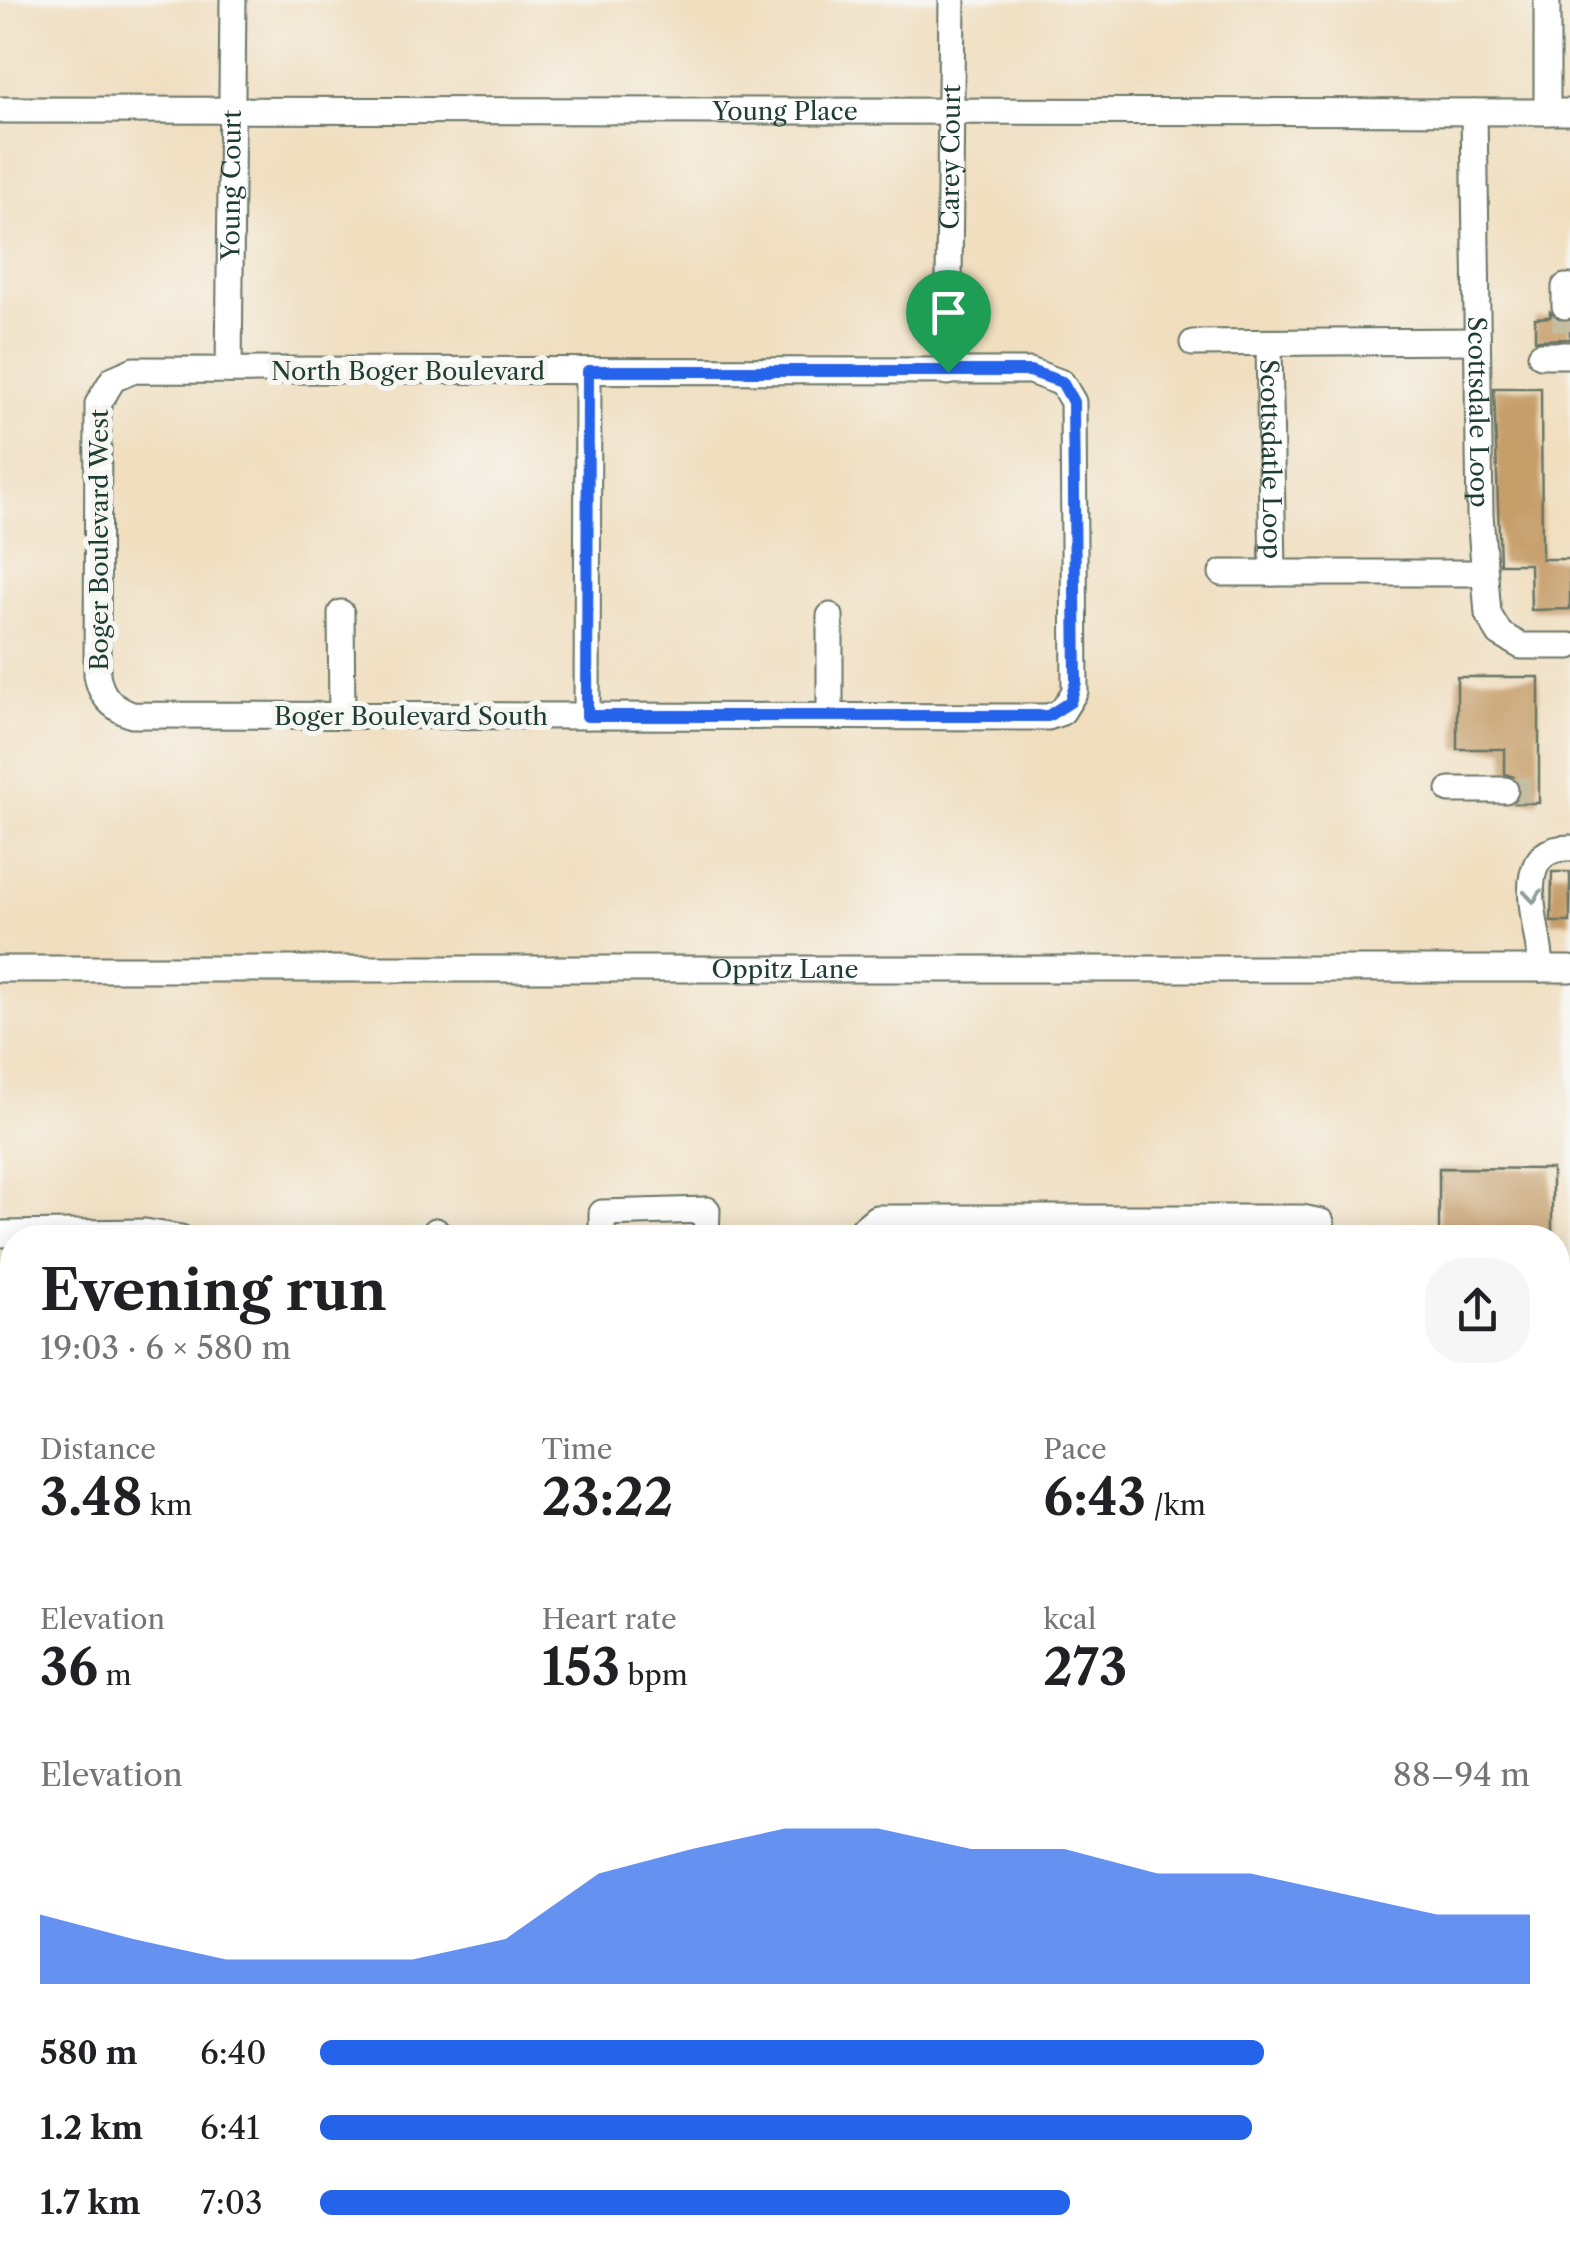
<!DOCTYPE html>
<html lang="en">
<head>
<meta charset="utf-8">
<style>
	body { margin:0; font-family:"Libre Caslon Text",serif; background:#f6f6f6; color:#202124; height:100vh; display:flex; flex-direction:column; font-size:38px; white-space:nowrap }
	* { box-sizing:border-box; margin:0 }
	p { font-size:32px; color:#757577 }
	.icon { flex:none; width:55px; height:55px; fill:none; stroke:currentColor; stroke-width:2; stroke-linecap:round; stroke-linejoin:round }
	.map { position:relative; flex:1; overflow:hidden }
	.drawer { position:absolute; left:0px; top:1225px; width:1570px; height:1035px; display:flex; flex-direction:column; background:#fff; border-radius:40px 40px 0 0; box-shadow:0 5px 25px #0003 }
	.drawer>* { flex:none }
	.pin { position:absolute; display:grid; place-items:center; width:85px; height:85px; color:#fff; margin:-102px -42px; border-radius:50% 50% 50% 0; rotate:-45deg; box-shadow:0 0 10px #0007 }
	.pin .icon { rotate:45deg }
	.round { display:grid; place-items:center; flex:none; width:105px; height:105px; border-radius:40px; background:#f6f6f6 }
	.head { display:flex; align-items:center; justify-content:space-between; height:170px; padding:0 40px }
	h1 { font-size:55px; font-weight:700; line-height:75px }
	.figures { display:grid; grid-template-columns:repeat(3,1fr); gap:15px; height:170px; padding:10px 40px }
	.figures div { display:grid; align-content:center }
	.figures b { font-size:50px; font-weight:700 }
	.figures small { font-size:28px; font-weight:400 }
	.figures p { font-size:28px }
	.chart { height:280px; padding:20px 40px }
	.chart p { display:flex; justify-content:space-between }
	.chart svg { width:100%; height:180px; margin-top:10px; fill:#2563eb; opacity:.7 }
	ul { padding:0 40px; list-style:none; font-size:32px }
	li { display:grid; grid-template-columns:160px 120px 1fr; align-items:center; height:75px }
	li i { height:25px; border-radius:12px; background:#2563eb }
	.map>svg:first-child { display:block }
	.green { fill:#83cf8d; stroke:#518660; stroke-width:2.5 }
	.building { fill:#c69e6b }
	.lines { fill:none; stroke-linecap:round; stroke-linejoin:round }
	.minor-tunnel { stroke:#c6bea3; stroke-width:25; stroke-dasharray:25 12; stroke-linecap:butt }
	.minor-casing { stroke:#687565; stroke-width:29 }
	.minor { stroke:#fff; stroke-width:25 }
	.oneway { stroke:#8f9e9a }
	.route-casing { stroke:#fff; stroke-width:20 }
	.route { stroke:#2563eb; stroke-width:12 }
	.labels { text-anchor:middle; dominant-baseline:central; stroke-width:10; stroke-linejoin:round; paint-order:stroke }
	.street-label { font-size:25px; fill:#1f3d34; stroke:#f6f6f2 }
</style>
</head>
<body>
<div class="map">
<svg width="1570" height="2260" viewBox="0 0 1570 2260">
	<rect width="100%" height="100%" fill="#f6f6f2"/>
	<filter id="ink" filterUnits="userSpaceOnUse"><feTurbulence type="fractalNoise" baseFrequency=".01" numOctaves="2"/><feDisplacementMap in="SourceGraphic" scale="20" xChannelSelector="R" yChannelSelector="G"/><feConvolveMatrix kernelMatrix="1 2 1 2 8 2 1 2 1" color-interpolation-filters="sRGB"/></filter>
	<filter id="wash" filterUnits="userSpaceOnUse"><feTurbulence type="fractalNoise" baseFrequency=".0048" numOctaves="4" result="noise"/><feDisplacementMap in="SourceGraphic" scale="40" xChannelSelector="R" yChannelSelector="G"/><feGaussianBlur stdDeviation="2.25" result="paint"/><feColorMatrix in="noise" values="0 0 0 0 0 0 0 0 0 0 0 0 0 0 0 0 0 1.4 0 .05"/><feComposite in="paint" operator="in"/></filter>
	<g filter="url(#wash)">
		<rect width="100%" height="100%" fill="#f0debf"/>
		<polygon class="green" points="172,2248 823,2248 822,2260 159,2260"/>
		<g id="blocks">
			<g class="building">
				<polygon points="1550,312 1558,320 1570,321 1570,339 1535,340 1535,318 1550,317"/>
				<polygon points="1494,388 1541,388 1542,559 1570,559 1570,609 1531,610 1530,564 1500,564"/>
				<polygon points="1457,677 1539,677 1539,803 1514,803 1521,789 1514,777 1505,774 1505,749 1457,749"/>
				<polygon points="1552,872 1570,872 1570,922 1551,922"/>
				<polygon points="1439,1168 1552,1169 1552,1238 1439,1238"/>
			</g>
		</g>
	</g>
	<g filter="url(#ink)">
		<use href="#blocks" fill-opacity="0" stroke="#687565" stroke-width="2.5"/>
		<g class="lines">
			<g class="minor-tunnel">
				<polyline points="1565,306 1565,339"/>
				<polyline points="1505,790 1539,790"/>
			</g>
			<g class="minor-casing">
				<g id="minor">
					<polyline points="1547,0 1547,112"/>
					<path id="s1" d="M 0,110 L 1570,112"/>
					<path id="s2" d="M 1474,112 L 1480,515 L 1488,614 L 1500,634 L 1521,646 L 1570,646"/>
					<polyline points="1565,306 1565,287 1570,287"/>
					<polyline points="1193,343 1477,341"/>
					<path id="s3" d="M 1269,344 L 1273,573"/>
					<polyline points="1541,355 1570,355"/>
					<path d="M 134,370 L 1030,371 L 1062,383 L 1073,402 L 1075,691 L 1062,712 L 1048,717 L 132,715 C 112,708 100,696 97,674 L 98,404 L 113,379 Z"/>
					<path id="s4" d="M 229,370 L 233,0"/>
					<path id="s5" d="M 948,372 L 952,0"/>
					<polyline points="1222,573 1482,573"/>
					<polyline points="341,613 342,716"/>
					<polyline points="587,716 588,371"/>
					<polyline points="830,717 830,616"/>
					<polyline points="1450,790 1505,790"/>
					<path id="s6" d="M 0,969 L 1570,969"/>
					<path d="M 1541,969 C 1541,930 1506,847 1570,848"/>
					<polyline points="0,1234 145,1232 181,1238"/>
					<polyline points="430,1238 436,1231"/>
					<polyline points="602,1238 602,1213 707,1210 706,1238"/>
					<polyline points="862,1238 864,1228 876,1218 1302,1218 1321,1222 1324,1238"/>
					<polyline points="1558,1379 1570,1379"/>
					<polyline points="1558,1519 1570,1520"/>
					<polyline points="0,1679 12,1691"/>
					<polyline points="0,2005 12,2017"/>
					<polyline points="1558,2063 1570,2063"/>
					<polyline points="1558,2091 1570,2091"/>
					<polyline points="1558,2143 1570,2143"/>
					<polyline points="1184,2248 1184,2260"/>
					<polyline points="1509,2248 1509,2260"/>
					<polyline points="1536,2248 1544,2260"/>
					<polyline points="98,2260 111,2248"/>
					<polyline points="145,2260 158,2248"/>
					<polyline points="838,2260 838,2248"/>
				</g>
			</g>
			<use href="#minor" class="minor"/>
		</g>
		<defs><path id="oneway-chevron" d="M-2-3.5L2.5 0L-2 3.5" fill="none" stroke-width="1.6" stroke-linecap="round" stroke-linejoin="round" transform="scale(2.5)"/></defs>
		<use class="oneway" href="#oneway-chevron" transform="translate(1533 896) rotate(85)"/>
	</g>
	<g class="lines" filter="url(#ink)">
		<g class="route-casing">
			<polygon id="route" points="588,371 1030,371 1062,382 1073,402 1076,682 1070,702 1048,716 587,716"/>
		</g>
		<use href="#route" class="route"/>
	</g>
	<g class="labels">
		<g class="street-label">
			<text stroke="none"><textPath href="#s1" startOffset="785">Young Place</textPath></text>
			<text stroke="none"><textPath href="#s5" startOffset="215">Carey Court</textPath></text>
			<text stroke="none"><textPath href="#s4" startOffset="185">Young Court</textPath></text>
			<text x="408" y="371">North Boger Boulevard</text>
			<text stroke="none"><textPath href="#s2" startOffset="300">Scottsdale Loop</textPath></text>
			<text stroke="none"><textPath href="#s3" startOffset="115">Scottsdatle Loop</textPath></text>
			<text transform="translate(99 540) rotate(-90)">Boger Boulevard West</text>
			<text x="411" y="716">Boger Boulevard South</text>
			<text stroke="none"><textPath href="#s6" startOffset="785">Oppitz Lane</textPath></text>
		</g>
	</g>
</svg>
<div class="pin" style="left:948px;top:372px;background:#1e9e55"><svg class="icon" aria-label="arrive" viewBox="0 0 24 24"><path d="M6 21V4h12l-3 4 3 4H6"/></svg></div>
<section class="drawer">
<div class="head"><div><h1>Evening run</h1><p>19:03 · 6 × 580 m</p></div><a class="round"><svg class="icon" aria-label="share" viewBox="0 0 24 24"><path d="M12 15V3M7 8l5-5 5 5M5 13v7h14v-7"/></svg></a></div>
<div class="figures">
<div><p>Distance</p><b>3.48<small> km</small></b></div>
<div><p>Time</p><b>23:22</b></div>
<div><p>Pace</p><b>6:43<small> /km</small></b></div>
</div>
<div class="figures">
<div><p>Elevation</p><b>36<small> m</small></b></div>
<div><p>Heart rate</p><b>153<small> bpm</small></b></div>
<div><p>kcal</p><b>273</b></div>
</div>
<div class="chart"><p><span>Elevation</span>88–94 m</p>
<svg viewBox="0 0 160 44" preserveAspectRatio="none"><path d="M0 44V27L10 33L20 38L30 38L40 38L50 33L60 17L70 11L80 6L90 6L100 11L110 11L120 17L130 17L140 22L150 27L160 27V44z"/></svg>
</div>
<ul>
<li><b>580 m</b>6:40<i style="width:78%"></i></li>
<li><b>1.2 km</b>6:41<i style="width:77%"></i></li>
<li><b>1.7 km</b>7:03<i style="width:62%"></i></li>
</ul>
</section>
</div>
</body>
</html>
